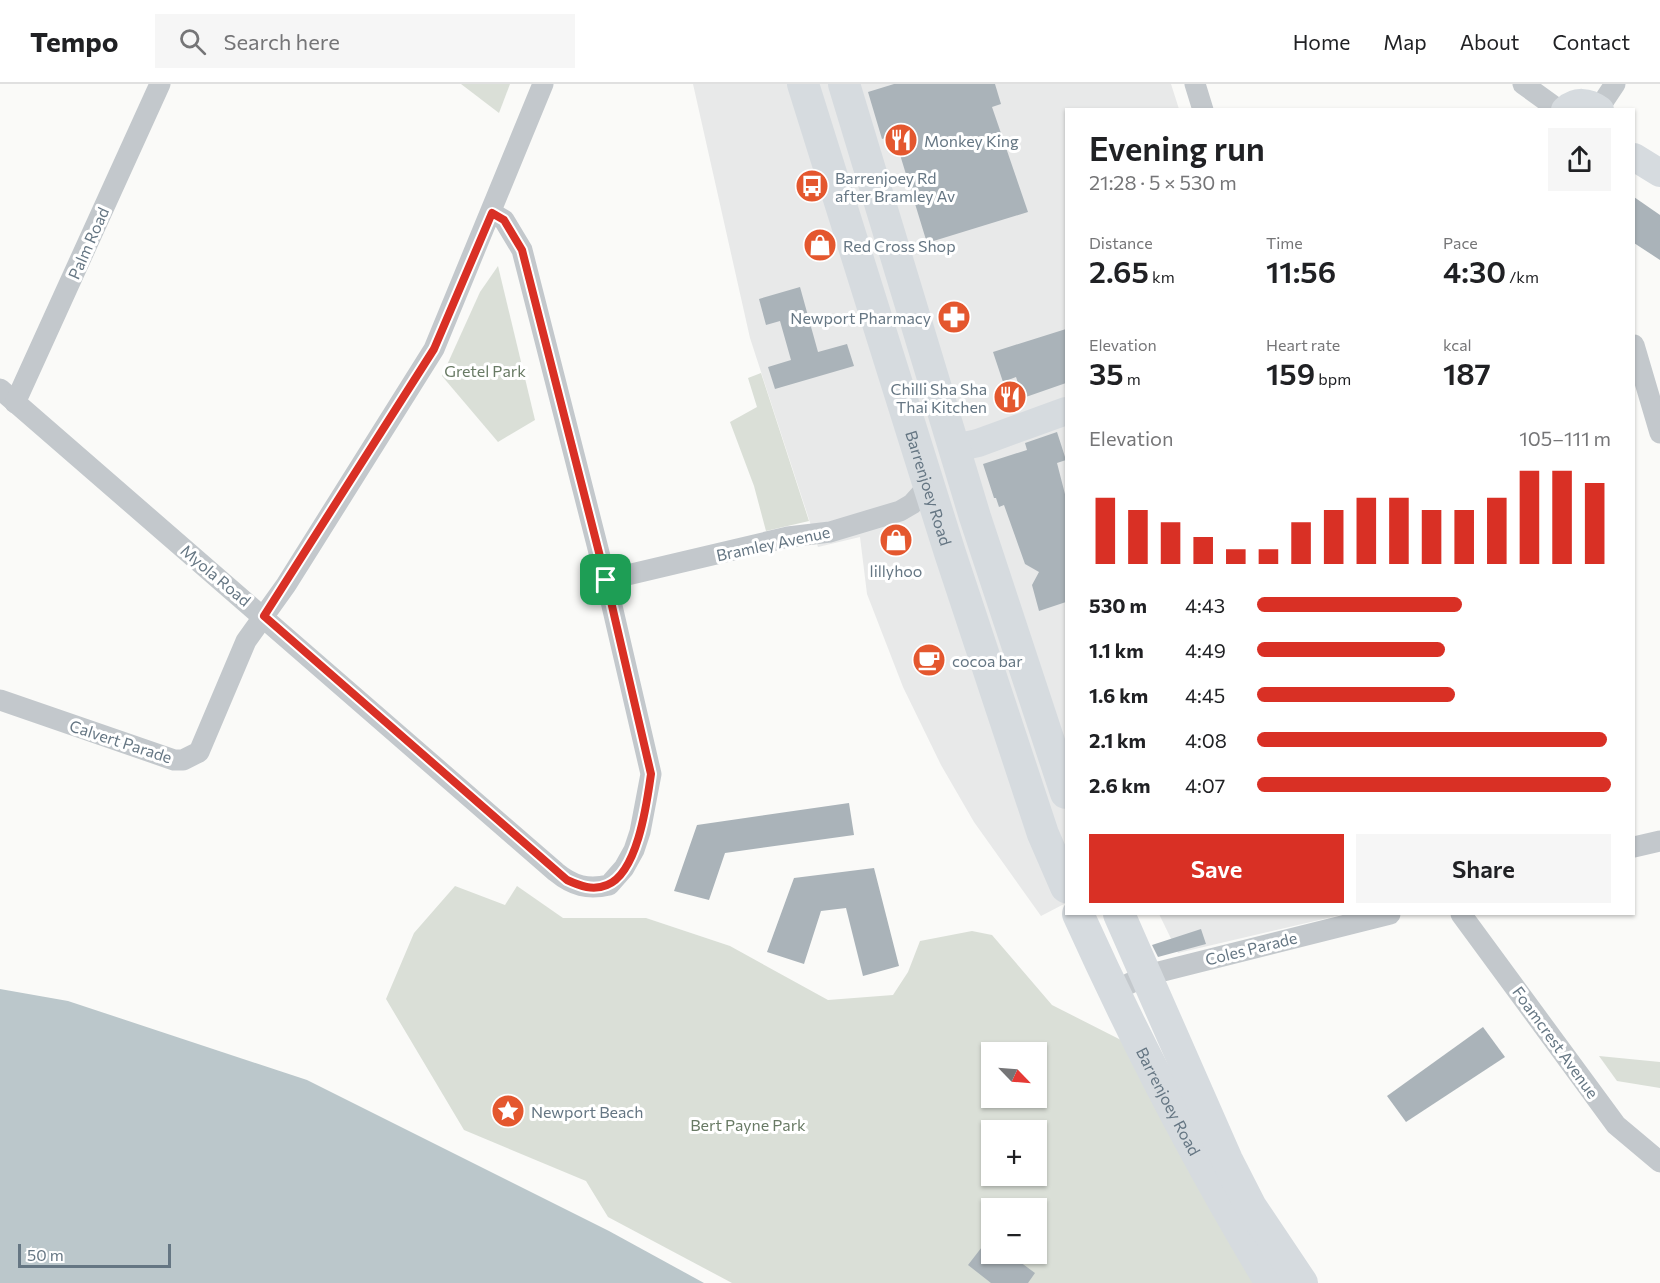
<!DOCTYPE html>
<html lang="en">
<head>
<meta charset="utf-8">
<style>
	body { margin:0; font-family:Commissioner,sans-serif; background:#f6f6f6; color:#202124; height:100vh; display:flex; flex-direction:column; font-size:22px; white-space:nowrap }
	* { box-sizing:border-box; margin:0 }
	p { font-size:20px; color:#757577 }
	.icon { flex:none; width:33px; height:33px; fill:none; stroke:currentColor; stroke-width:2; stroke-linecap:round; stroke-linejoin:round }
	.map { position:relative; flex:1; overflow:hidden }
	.sheet { position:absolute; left:1065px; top:24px; width:570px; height:807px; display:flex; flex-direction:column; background:#fff; border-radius:0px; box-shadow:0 2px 4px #0004 }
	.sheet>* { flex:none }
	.needle { width:39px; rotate:115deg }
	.buttons { position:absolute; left:981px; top:958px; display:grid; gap:12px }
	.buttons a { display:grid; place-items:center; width:66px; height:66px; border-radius:0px; background:#fff; box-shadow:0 2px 4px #0004; font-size:30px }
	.scale { position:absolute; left:18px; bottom:15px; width:153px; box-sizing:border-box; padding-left:6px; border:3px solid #657683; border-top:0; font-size:16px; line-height:21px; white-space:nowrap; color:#657683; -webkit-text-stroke:4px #fff; paint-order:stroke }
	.pin { position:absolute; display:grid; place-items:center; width:51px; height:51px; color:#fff; margin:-26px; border-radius:12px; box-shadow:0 3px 9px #0006 }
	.round { display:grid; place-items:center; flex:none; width:63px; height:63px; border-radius:0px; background:#f6f6f6 }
	.overview { display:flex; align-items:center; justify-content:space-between; height:102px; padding:0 24px }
	h1 { font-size:33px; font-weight:600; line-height:45px }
	.figures { display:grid; grid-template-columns:repeat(3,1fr); gap:9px; height:102px; padding:6px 24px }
	.figures div { display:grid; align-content:center }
	.figures b { font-size:30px; font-weight:600 }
	.figures small { font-size:16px; font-weight:400 }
	.figures p { font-size:16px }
	.chart { height:168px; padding:12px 24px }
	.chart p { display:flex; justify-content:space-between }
	.chart svg { width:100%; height:108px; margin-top:6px; stroke:#d93025; stroke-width:6 }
	.button { display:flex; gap:12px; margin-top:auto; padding:12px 24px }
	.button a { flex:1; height:69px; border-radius:0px; background:#d93025; color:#fff; font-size:24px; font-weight:600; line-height:69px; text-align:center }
	.button a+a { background:#f6f6f6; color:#202124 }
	ul { padding:0 24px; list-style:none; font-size:20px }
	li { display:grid; grid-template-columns:96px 72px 1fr; align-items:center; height:45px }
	li i { height:15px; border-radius:8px; background:#d93025 }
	header { display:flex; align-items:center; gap:36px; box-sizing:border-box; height:84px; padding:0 30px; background:#fff; border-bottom:2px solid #e0e0e0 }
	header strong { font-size:28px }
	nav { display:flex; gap:33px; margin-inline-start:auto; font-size:21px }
	.search { width:420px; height:54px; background:#f6f6f6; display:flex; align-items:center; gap:15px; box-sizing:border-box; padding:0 21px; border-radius:0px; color:#757577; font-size:22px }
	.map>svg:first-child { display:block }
	.built { fill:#e8e9e9 }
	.green { fill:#dadfd7; fill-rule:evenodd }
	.water { fill:#bbc7cb }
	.building { fill:#aab3b9 }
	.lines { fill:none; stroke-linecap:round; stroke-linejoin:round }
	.street { stroke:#c3c8cc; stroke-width:21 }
	.secondary { stroke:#d6dbdf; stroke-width:28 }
	.primary { stroke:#d6dbdf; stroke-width:32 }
	.route-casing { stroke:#fff; stroke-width:12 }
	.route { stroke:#d93025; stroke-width:8 }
	.labels { text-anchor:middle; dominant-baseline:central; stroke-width:6; stroke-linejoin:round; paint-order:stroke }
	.poi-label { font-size:16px; fill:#657683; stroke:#fff; text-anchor:start }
	.street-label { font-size:16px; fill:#657683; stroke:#fff }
	.park-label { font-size:16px; fill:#687a64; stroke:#fff }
</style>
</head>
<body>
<header>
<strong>Tempo</strong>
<div class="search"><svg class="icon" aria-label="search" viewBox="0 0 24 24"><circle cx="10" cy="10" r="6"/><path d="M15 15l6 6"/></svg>Search here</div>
<nav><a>Home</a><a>Map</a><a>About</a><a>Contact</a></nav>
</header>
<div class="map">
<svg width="1660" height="1199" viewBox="0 0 1660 1199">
	<rect width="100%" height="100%" fill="#fafaf8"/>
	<g class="built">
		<polygon points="693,0 1171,0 1179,25 1066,26 1066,819 1041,832 974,738 941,681 903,603 867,510 860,453 818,463 750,254"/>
		<polygon points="1159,830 1345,830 1178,869"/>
	</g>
	<g class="green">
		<polygon points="461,0 510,0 499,29"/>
		<polygon points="498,182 535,336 498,358 442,292 480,208"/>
		<polygon points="761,289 809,437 766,447 754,402 730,338 757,323 748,294"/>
		<path d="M 455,802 L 505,821 L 517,802 L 563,834 L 646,834 L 730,862 L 828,916 L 893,911 L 908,888 L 920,857 L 972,847 L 992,851 L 1052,921 L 1121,956 L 1265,1199 L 732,1199 L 608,1133 L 586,1097 L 464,1046 L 386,915 L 414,849 ZM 992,969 L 1036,969 L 1036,1014 L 992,1014 ZM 992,1047 L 1036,1047 L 1036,1092 L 992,1092 ZM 992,1125 L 1036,1125 L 1036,1170 L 992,1170 Z"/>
		<polygon points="1599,972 1660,978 1660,1004 1617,997"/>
	</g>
	<polygon class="water" points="0,905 68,917 307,996 609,1147 704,1199 0,1199"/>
	<g class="building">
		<polygon points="894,0 995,0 1001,20 992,23 1028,128 927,159 894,51 882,55 868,8"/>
		<polygon points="1634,113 1660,131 1660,176 1634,159"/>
		<polygon points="800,203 818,268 847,260 854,282 775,305 768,283 791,276 780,237 766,241 759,215"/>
		<polygon points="1066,245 1066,299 1023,314 1016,293 1003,298 993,268"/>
		<polygon points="1057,348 1066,376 1057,379 1066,414 1066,518 1039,527 1032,501 1039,488 1025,480 1004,421 999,423 996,414 994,414 983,380 1027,366 1025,359"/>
		<polygon points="849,719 854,751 725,769 709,816 674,807 697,741"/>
		<polygon points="874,784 899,882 863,892 846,824 821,827 804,880 767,868 794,794"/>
		<polygon points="1201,845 1206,860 1158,873 1152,861"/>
		<polygon points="1483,943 1505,973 1406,1038 1387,1012"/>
		<polygon points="992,1150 992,1170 1009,1170 1035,1189 1028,1199 991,1199 968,1181"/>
	</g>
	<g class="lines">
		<g class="street">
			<polyline points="1195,0 1203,26"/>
			<polyline points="1523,0 1559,26"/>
			<polyline points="1599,24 1615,0"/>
			<polyline points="1634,261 1660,349"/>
			<path d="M 0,305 L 556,788 C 573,802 588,806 609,801 L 624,784 L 634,766 L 640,748 L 651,690 L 606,496 L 522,166 L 504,136 L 492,129"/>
			<polyline points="15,319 160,0"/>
			<polyline points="606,496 788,453 830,448 900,427 912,420 929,401"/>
			<polyline points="0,616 174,676 183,676 199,668 246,557 286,501 434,265 543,0"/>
			<polyline points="1634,763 1660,757"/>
			<polyline points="1461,830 1616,1041 1660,1078"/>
			<polyline points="1114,907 1147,891 1390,830"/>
		</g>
		<g class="secondary">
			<path d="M 1565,26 C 1576,16 1588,17 1600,26"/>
			<polyline points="1634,73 1660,89"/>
			<polyline points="955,364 978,359 1066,327"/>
		</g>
		<g class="primary">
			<path id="s1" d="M 803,0 L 950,469 L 1043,750 L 1066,803"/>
			<polyline points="844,0 975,433 1066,709"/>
			<path id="s2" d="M 1078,830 C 1135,956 1199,1080 1271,1199"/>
			<polyline points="1119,830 1227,1076 1251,1123 1302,1199"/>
		</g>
	</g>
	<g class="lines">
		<g class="route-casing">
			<path id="route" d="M 492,129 L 504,136 L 522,166 L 606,496 L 651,690 C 647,718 638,789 607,801 C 593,807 580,802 567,796 L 264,532 L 434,265 Z"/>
		</g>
		<use href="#route" class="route"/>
	</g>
	<defs>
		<g id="restaurant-disc" transform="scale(1.725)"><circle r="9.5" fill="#e4572e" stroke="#fff"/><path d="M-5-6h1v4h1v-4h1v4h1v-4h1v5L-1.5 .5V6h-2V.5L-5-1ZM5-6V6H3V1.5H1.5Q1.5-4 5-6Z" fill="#fff"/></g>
		<g id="bus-disc" transform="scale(1.725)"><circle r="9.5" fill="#e4572e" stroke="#fff"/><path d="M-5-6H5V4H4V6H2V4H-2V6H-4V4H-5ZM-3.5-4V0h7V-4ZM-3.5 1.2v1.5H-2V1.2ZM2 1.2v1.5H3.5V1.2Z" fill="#fff"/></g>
		<g id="shop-disc" transform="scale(1.725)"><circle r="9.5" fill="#e4572e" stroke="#fff"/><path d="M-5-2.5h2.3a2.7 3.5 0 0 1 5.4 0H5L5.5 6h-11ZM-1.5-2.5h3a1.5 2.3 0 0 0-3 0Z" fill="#fff"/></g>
		<g id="pharmacy-disc" transform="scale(1.725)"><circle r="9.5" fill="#e4572e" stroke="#fff"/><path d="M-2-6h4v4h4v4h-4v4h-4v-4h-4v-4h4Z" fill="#fff"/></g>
		<g id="cafe-disc" transform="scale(1.725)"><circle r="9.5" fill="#e4572e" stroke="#fff"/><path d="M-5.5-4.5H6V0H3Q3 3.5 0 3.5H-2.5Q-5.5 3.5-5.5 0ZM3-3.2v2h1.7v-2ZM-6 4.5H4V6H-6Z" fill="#fff"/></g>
		<g id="sight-disc" transform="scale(1.725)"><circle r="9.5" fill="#e4572e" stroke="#fff"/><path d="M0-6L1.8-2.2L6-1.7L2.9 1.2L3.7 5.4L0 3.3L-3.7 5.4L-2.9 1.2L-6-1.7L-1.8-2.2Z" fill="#fff"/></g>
	</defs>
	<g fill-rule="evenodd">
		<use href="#restaurant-disc" x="901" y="56"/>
		<use href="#bus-disc" x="812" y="102"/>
		<use href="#shop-disc" x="820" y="161"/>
		<use href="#pharmacy-disc" x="954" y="233"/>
		<use href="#restaurant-disc" x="1010" y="313"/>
		<use href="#shop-disc" x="896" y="456"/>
		<use href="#cafe-disc" x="929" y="576"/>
		<use href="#sight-disc" x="508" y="1027"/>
	</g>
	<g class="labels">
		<g class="poi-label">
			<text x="924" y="56">Monkey King</text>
			<text x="835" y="93">Barrenjoey Rd<tspan x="835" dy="18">after Bramley Av</tspan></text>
			<text x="843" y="161">Red Cross Shop</text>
			<text x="931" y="233" text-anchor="end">Newport Pharmacy</text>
			<text x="987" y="304" text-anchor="end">Chilli Sha Sha<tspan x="987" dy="18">Thai Kitchen</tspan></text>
			<text x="896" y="486" text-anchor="middle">lillyhoo</text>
			<text x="952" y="576">cocoa bar</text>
			<text x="531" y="1027">Newport Beach</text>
		</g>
		<g class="street-label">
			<text transform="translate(88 159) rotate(-66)">Palm Road</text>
			<text stroke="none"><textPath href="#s1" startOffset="423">Barrenjoey Road</textPath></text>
			<text transform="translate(773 459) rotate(-12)">Bramley Avenue</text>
			<text transform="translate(216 491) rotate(40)">Myola Road</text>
			<text transform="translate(121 657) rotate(18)">Calvert Parade</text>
			<text transform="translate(1251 864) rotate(-14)">Coles Parade</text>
			<text transform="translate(1556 958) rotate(54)">Foamcrest Avenue</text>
			<text stroke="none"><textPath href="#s2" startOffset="208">Barrenjoey Road</textPath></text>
		</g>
		<g class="park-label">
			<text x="485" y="286">Gretel Park</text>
			<text x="748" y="1040">Bert Payne Park</text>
		</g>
	</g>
</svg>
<div class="buttons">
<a><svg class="needle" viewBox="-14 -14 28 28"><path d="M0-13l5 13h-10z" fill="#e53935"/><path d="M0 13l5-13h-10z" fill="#757577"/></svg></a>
<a>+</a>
<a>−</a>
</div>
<div class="scale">50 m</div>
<div class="pin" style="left:606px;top:496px;background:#1e9e55"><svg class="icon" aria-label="arrive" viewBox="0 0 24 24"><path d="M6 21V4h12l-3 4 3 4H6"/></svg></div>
<section class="sheet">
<div class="overview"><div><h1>Evening run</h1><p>21:28 · 5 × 530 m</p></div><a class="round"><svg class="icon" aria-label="share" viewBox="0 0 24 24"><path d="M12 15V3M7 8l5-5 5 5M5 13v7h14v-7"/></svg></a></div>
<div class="figures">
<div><p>Distance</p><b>2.65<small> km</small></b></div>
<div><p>Time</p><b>11:56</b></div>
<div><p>Pace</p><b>4:30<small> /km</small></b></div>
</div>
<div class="figures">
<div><p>Elevation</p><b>35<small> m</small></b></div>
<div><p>Heart rate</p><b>159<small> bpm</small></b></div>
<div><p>kcal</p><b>187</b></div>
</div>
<div class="chart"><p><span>Elevation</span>105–111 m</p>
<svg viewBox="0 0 160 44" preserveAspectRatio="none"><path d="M5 44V17M15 44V22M25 44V27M35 44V33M45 44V38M55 44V38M65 44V27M75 44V22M85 44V17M95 44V17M105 44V22M115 44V22M125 44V17M135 44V6M145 44V6M155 44V11"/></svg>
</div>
<ul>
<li><b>530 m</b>4:43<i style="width:58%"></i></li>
<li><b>1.1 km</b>4:49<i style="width:53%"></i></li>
<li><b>1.6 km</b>4:45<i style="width:56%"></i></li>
<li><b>2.1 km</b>4:08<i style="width:99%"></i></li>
<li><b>2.6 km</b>4:07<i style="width:100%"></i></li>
</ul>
<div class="button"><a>Save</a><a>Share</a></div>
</section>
</div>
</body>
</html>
